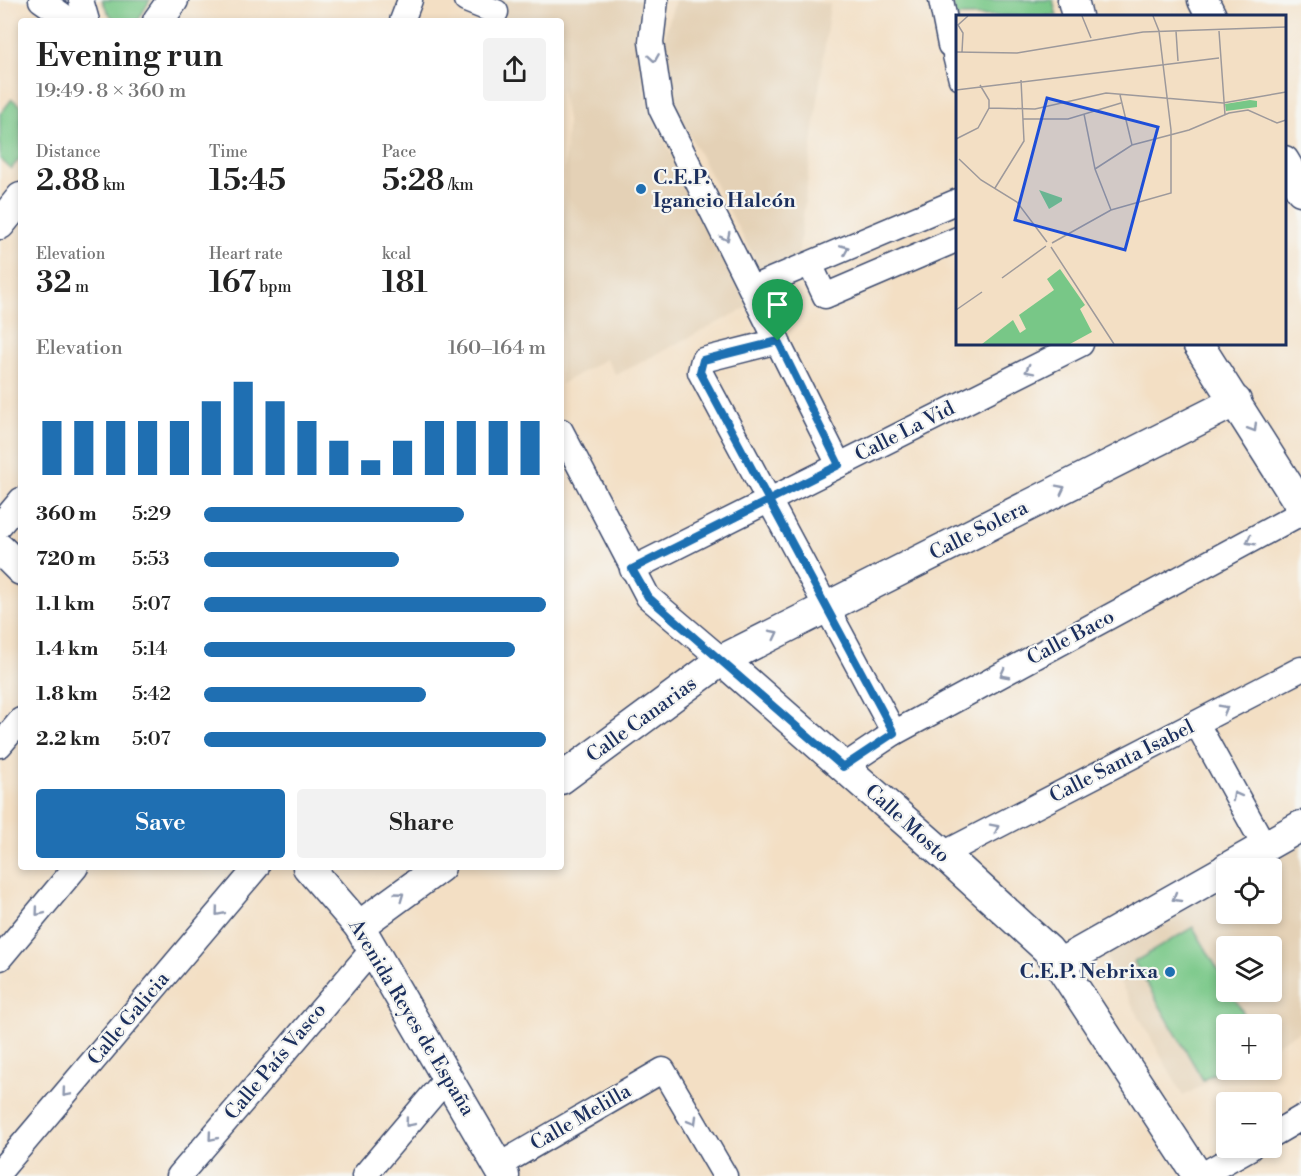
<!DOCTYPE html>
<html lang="en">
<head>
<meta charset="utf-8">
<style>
	body { margin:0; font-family:"Libre Bodoni",serif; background:#f2f2f2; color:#222; height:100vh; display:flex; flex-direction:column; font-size:22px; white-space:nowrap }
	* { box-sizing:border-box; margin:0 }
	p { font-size:20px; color:#767676 }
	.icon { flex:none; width:33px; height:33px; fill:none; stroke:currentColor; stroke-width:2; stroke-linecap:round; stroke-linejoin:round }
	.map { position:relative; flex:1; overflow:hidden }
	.drawer { position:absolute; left:18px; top:18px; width:546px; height:852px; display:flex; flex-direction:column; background:#fff; border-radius:6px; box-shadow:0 3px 9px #0003 }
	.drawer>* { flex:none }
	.controls { position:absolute; left:1216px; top:858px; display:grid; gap:12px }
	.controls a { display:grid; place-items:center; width:66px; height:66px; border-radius:6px; background:#fff; box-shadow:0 3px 9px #0003; font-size:30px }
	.pin { position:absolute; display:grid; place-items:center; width:51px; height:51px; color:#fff; margin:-62px -26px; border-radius:50% 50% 50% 0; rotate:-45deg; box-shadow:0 0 6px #0007 }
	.pin .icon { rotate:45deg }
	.round { display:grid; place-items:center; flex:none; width:63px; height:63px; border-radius:6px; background:#f2f2f2 }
	.headline { display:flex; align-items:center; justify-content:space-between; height:102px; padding:0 18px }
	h1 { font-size:33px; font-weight:600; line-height:45px }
	.stats { display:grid; grid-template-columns:repeat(3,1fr); gap:9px; height:102px; padding:6px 18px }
	.stats div { display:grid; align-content:center }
	.stats b { font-size:30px; font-weight:600 }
	.stats small { font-size:16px; font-weight:400 }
	.stats p { font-size:16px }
	.chart { height:168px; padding:12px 18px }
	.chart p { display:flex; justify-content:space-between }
	.chart svg { width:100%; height:108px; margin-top:6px; stroke:#1f6fb2; stroke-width:6 }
	.button { display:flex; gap:12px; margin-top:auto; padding:12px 18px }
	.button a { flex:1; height:69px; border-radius:6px; background:#1f6fb2; color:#fff; font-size:24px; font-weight:600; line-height:69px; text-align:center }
	.button a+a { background:#f2f2f2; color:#222 }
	ul { padding:0 18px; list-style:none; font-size:20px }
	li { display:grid; grid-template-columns:96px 72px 1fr; align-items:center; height:45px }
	li i { height:15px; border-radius:8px; background:#1f6fb2 }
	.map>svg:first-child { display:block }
	.built { fill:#e4d1b6; fill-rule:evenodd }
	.green { fill:#78c787; stroke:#4a7b72; stroke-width:1.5 }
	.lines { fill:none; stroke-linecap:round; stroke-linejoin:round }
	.pedestrian-casing { stroke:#3b496d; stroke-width:21 }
	.minor-casing { stroke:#3b496d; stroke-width:27 }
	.tertiary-casing { stroke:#3b496d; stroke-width:33 }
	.pedestrian { stroke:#fff; stroke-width:18 }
	.minor { stroke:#fff; stroke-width:24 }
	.tertiary { stroke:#fff; stroke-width:30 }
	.oneway { stroke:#8d97ae }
	.route-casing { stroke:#fff; stroke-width:12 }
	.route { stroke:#1f6fb2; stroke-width:8 }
	.poi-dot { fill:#1f6fb2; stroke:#f6f6f2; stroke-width:2 }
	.labels { text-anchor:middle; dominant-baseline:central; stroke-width:4.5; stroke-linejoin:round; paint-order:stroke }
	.poi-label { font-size:20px; font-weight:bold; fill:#1b2f5e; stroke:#f6f6f2; text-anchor:start }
	.street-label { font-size:20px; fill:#1b2f5e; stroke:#f6f6f2 }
	.inset-road { fill:none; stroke:#9d999b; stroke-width:1.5 }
	.view { fill:#1d4ed8; fill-opacity:0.15; stroke:#1d4ed8; stroke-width:3 }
	.inset-edge { fill:none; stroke:#1b2f5e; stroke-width:3 }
</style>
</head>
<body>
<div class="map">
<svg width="1301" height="1176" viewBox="0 0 1301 1176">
	<rect width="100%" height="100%" fill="#f6f6f2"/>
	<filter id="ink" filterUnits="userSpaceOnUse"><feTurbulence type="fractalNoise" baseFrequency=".0167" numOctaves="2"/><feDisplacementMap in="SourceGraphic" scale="12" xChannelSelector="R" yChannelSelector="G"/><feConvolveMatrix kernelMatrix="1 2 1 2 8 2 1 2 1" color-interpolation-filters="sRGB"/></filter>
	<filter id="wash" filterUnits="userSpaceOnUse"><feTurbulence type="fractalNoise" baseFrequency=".008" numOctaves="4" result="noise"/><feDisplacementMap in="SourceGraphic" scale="24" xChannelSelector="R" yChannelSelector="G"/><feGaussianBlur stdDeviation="1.35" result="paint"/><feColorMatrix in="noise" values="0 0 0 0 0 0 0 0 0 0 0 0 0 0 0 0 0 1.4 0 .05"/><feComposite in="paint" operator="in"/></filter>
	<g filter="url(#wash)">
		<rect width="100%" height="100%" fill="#f3dfc4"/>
		<g class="built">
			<polygon points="496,0 643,0 637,46 645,95 657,126 750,306 616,375 606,359 561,384 561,253 567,120 561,89 561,21 507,21"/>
			<polygon points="675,0 802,0 830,4 798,256 762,273 673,104 663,43"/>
			<path d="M 1301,841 L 1301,1030 L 1272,1047 L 1272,1024 L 1227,1024 L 1227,1070 L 1231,1070 L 1183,1096 L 1103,952 L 1227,882 L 1227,914 L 1272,914 L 1272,868 L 1251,868 ZM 1227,946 L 1272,946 L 1272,992 L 1227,992 Z"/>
		</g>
		<g class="green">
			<path d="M 102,0 L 150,0 L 138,21 C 114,21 112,23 102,0 Z"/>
			<polygon points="952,0 1053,0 1057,16 958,16 957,23"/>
			<polygon points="12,99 21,106 21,157 11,169 0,159 0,114"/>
			<polygon points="1193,927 1227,985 1227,992 1231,992 1250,1024 1227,1024 1227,1066 1203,1080 1134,962"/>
		</g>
	</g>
	<g filter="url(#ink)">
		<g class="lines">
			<g class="pedestrian-casing">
				<polyline id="pedestrian" points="958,55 952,56 958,80"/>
			</g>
			<g class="minor-casing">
				<g id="minor">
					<polyline points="41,0 71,21"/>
					<polyline points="81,0 87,21"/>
					<polyline points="466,0 496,12"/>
					<polyline points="656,0 651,42 661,109 839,465"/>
					<polyline points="941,0 950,45"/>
					<polyline points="402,21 410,0"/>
					<polyline points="810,264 825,296 958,239"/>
					<polyline points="752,288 958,201"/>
					<polyline points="778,341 703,360 700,372 894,733"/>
					<polyline points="561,431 648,597 722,660"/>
					<polyline points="0,525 21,500"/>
					<polyline points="632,569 1081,344"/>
					<polyline points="1197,724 1265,847"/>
					<polyline points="0,745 21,720"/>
					<polyline points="843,767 894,733 1301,513"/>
					<polyline points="943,854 1301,669"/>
					<polyline points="0,958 76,867"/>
					<polyline points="1272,1135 1301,1118"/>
					<polyline points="498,1166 663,1070 725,1176"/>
					<polyline points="0,1171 257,867"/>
					<polyline points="179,1176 373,949"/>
					<polyline points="364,1176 447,1078"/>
					<polyline points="1200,1176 1250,1148"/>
				</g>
			</g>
			<g class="tertiary-casing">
				<g id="tertiary">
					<polyline points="1073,0 1077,16"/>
					<polyline points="1203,0 1211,16"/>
					<polyline points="158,21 173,0"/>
					<polyline points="1284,161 1301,190"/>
					<polyline points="0,224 21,198"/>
					<polyline points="1198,344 1301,506"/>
					<polyline points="0,549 21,570"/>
					<polyline points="722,660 943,854 1048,950 1059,964 1198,1176"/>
					<polyline points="561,779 722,660 1236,401"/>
					<polyline points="308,867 359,926 504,1176"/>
					<polyline points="1227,868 1301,826"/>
					<polyline points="359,926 440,867"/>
					<polyline points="1059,964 1227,869"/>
				</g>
			</g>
			<use href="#pedestrian" class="pedestrian"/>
			<use href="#minor" class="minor"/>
			<use href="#tertiary" class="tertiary"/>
		</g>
		<defs><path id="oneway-chevron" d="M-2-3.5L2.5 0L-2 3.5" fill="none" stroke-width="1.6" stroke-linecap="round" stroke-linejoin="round" transform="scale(1.5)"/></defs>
		<g class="oneway">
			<use href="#oneway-chevron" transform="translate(654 58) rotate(81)"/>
			<use href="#oneway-chevron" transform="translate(726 237) rotate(63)"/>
			<use href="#oneway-chevron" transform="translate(845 249) rotate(-23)"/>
			<use href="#oneway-chevron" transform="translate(1029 370) rotate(153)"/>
			<use href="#oneway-chevron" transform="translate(1253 428) rotate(58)"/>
			<use href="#oneway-chevron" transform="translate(1061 489) rotate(-27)"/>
			<use href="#oneway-chevron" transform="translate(1250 541) rotate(152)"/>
			<use href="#oneway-chevron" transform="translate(774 634) rotate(-27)"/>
			<use href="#oneway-chevron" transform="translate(1004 674) rotate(152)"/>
			<use href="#oneway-chevron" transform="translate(1224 709) rotate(-28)"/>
			<use href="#oneway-chevron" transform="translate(1236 796) rotate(-119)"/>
			<use href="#oneway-chevron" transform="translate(995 828) rotate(-27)"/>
			<use href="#oneway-chevron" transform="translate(400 896) rotate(-36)"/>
			<use href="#oneway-chevron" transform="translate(1176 898) rotate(150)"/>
			<use href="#oneway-chevron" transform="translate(39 912) rotate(130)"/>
			<use href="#oneway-chevron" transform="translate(219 912) rotate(130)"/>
			<use href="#oneway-chevron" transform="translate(66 1093) rotate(130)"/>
			<use href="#oneway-chevron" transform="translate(693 1121) rotate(60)"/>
			<use href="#oneway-chevron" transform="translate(409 1123) rotate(130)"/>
			<use href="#oneway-chevron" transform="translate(212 1137) rotate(130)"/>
		</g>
	</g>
	<g class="lines" filter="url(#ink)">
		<g class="route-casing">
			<polyline id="route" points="778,341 839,465 632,569 648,597 843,767 894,733 700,372 703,360 778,341"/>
		</g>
		<use href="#route" class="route"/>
	</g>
	<g class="poi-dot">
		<circle cx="641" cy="189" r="6"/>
		<circle cx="1170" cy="972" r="6"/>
	</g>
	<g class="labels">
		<g class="poi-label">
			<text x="653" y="178">C.E.P.<tspan x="653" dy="23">Igancio Halcón</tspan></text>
			<text x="1158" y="972" text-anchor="end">C.E.P. Nebrixa</text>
		</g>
		<g class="street-label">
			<text transform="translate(905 432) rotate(-27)">Calle La Vid</text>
			<text transform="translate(979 531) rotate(-27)">Calle Solera</text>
			<text transform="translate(1071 638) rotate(-28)">Calle Baco</text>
			<text transform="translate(642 720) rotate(-36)">Calle Canarias</text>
			<text transform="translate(1122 762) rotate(-27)">Calle Santa Isabel</text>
			<text transform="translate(907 824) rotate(42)">Calle Mosto</text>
			<text transform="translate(411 1018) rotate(59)">Avenida Reyes de España</text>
			<text transform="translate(129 1019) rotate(-50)">Calle Galicia</text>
			<text transform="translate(276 1062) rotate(-50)">Calle País Vasco</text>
			<text transform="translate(581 1118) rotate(-30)">Calle Melilla</text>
		</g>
	</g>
	<g transform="translate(956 15)">
		<rect width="330" height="330" fill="#f3dfc4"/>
		<path d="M 294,85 L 301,86 L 301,92 L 270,96 L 269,89 ZM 83,175 L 106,183 L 106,186 L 93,194 ZM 104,254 L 129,290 L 124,294 L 136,317 L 114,329 L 26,329 L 57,305 L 64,318 L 70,314 L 63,300 L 98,275 L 91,264 Z" fill="#78c787"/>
		<path class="inset-road" d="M 126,1 L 135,23M 220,16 L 222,46M 263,16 L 269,100M 0,37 L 61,38 L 187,17 L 330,12M 6,37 L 7,18 L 2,10 L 12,1M 0,75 L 263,43M 164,80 L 176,130M 33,93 L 79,94 L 150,78 L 267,88 L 330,77M 128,99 L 139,154 L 155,195M 67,104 L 112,104 L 165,88M 0,124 L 22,113 L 33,93 L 33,85 L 24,70M 3,144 L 25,165 L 61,187 L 91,227M 139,154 L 176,130 L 233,115 L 273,98 L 292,95 L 321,108 L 330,105M 39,173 L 68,126 L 65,65M 96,228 L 155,195 L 215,178 L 215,115 L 203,16 L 197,1M 95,232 L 158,329M 46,263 L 90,231M 0,295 L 26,277"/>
		<path class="view" d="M 91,83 L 202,112 L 169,235 L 59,205 Z"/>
		<rect width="330" height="330" class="inset-edge"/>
	</g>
</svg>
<div class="controls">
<a><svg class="icon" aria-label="locate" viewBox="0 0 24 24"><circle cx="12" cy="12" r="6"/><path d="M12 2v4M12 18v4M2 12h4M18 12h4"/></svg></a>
<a><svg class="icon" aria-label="layers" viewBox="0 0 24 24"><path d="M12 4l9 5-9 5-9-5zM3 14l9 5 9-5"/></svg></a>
<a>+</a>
<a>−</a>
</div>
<div class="pin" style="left:778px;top:341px;background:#1e9e55"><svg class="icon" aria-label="arrive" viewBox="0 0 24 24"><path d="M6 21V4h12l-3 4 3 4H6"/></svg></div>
<section class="drawer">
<div class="headline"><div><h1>Evening run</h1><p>19:49 · 8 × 360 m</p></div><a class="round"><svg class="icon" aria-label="share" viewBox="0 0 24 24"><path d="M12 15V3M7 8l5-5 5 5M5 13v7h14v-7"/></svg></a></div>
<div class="stats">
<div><p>Distance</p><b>2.88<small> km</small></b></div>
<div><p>Time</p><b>15:45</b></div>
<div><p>Pace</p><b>5:28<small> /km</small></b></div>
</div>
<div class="stats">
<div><p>Elevation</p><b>32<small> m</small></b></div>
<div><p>Heart rate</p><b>167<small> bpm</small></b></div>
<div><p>kcal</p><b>181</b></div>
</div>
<div class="chart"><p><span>Elevation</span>160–164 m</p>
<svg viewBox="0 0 160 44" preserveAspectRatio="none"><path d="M5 44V22M15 44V22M25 44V22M35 44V22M45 44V22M55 44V14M65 44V6M75 44V14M85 44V22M95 44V30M105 44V38M115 44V30M125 44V22M135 44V22M145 44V22M155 44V22"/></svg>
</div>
<ul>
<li><b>360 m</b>5:29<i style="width:76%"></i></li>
<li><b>720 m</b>5:53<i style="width:57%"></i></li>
<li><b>1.1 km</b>5:07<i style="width:100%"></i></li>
<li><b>1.4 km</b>5:14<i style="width:91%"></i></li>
<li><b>1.8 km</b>5:42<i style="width:65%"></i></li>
<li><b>2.2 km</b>5:07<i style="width:100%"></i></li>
</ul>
<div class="button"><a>Save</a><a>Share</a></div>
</section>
</div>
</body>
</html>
